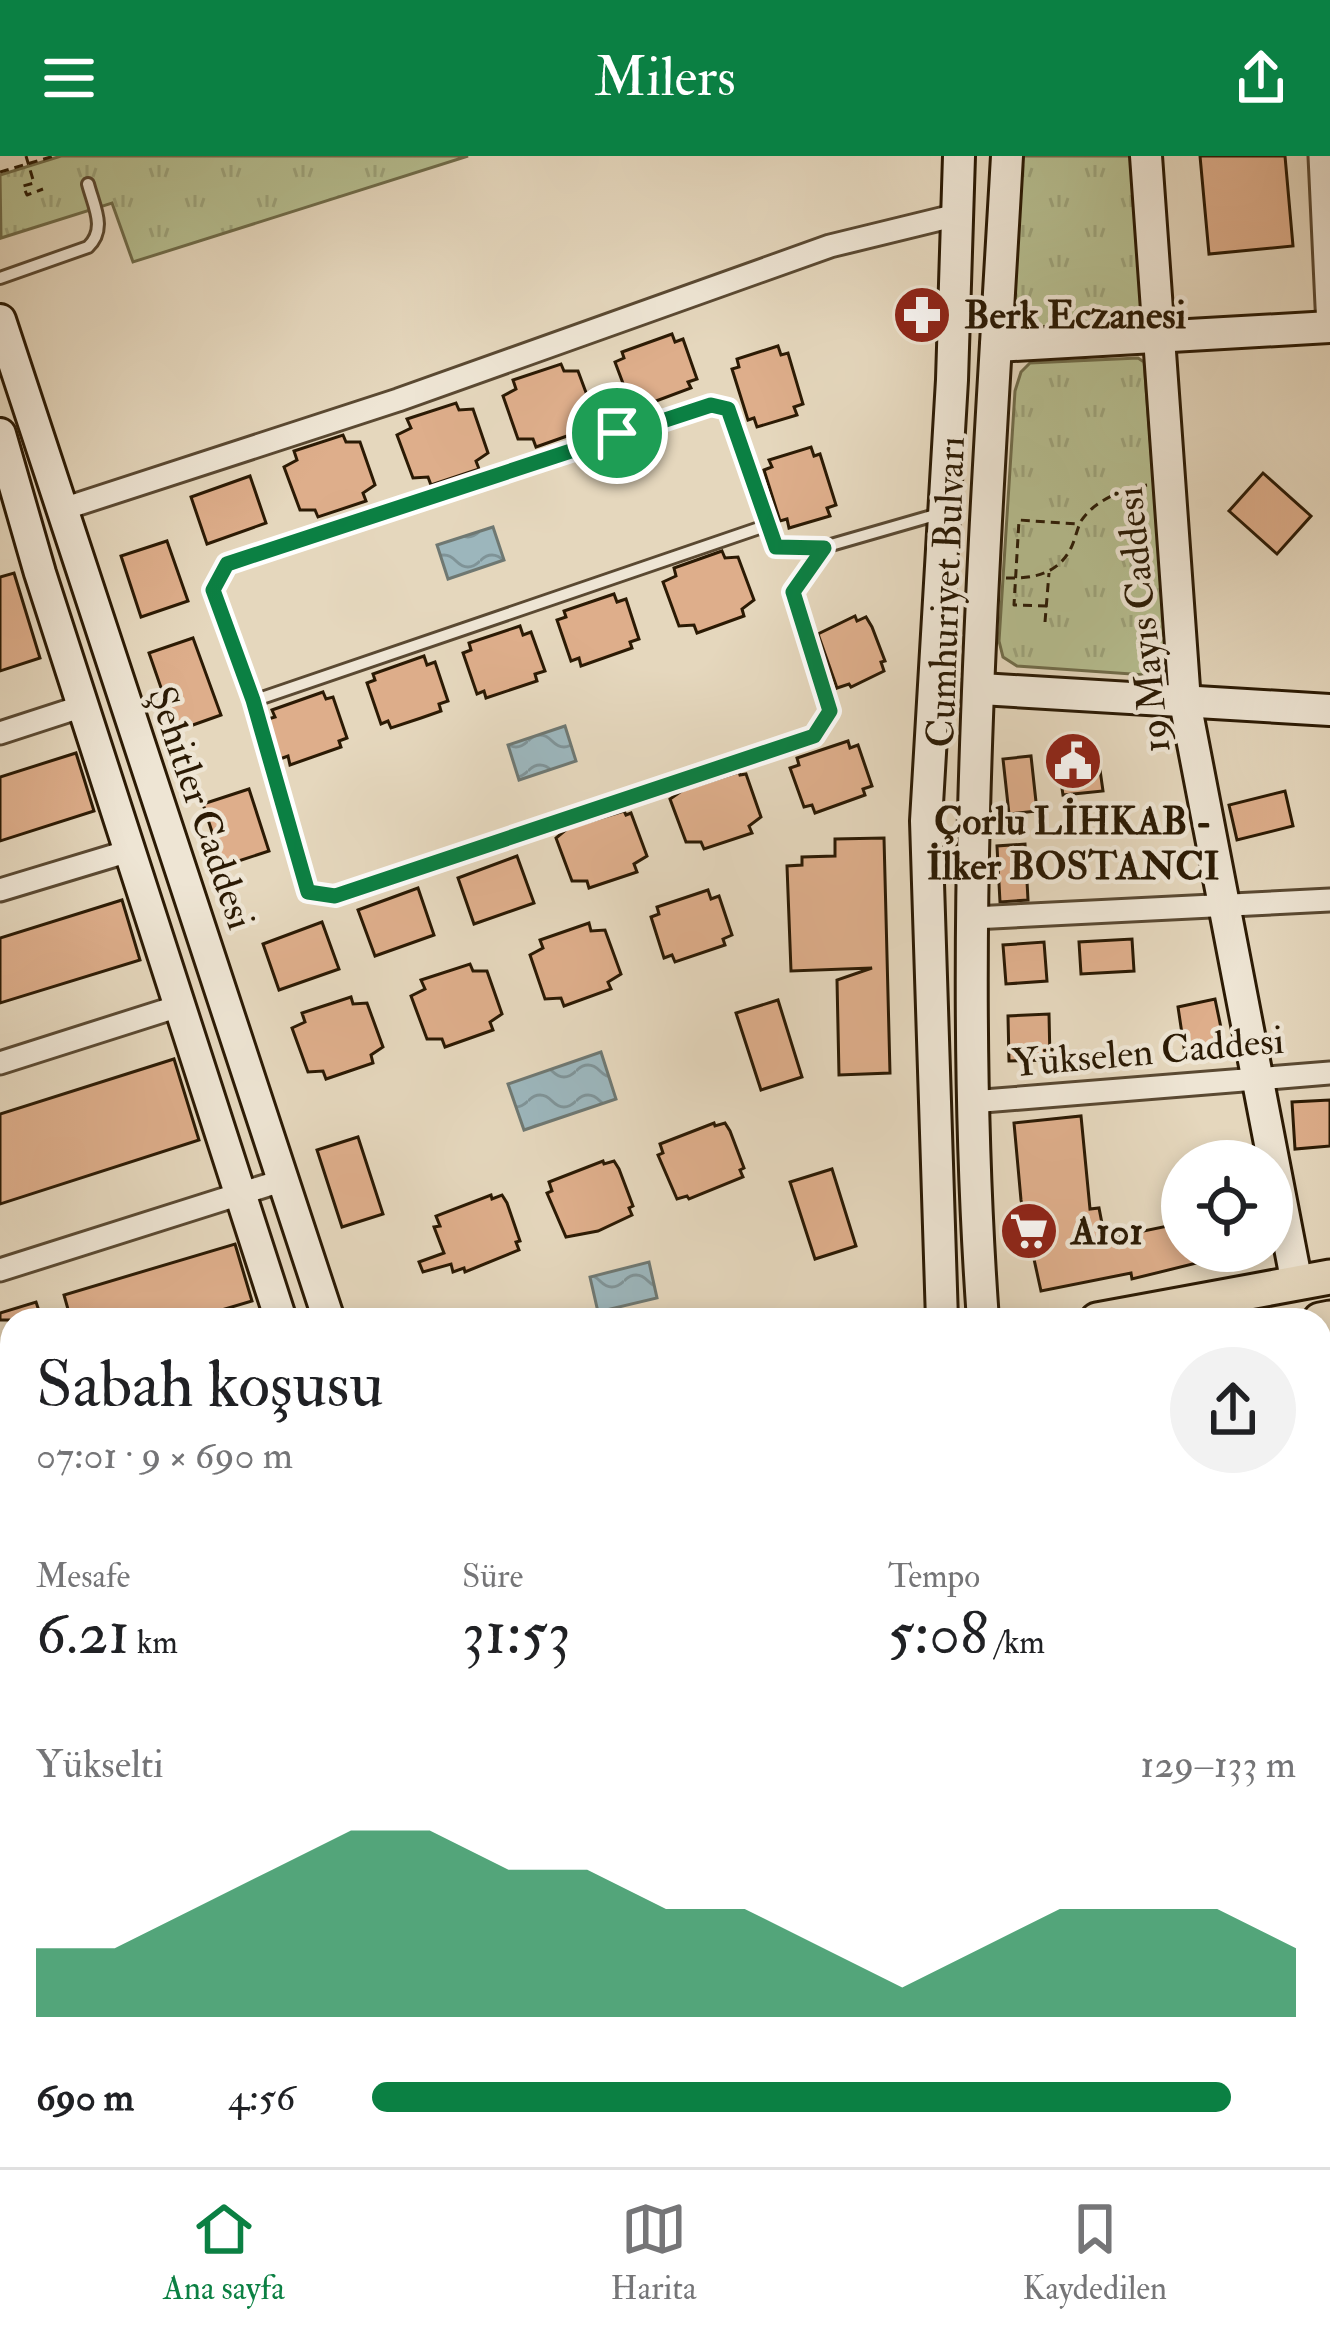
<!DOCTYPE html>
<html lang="tr">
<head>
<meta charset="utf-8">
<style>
	body { margin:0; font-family:"IM FELL Double Pica",serif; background:#f2f2f2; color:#202124; height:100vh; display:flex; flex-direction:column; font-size:45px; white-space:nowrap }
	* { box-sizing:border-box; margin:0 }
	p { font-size:39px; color:#757577 }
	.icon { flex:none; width:66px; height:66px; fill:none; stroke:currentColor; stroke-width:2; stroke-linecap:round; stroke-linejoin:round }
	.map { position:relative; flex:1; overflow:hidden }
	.sheet { position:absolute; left:0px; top:1152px; width:1332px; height:861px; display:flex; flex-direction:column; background:#fff; border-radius:36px 36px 0 0; box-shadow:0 6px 18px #0003 }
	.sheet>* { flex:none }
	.tools { position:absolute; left:1161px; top:984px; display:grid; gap:24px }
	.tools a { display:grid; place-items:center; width:132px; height:132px; border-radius:50%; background:#fff; box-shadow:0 6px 18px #0003; font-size:60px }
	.pin { position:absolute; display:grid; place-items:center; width:102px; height:102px; color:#fff; margin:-51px; border:6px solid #fff; border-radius:50%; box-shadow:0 3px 12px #0007 }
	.round { display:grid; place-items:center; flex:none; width:126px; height:126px; border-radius:63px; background:#f2f2f2 }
	.headline { display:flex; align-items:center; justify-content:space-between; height:204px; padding:0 36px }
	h1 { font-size:66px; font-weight:600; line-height:90px }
	.figures { display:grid; grid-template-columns:repeat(3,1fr); gap:18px; height:204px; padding:12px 36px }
	.figures div { display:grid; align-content:center }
	.figures b { font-size:60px; font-weight:600 }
	.figures small { font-size:33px; font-weight:400 }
	.figures p { font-size:33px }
	.chart { height:336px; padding:24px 36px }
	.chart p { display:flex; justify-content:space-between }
	.chart svg { width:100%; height:216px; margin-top:12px; fill:#0b8043; opacity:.7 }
	ul { padding:0 36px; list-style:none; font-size:39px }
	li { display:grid; grid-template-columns:192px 144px 1fr; align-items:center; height:90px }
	li i { height:30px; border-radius:15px; background:#0b8043 }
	header { display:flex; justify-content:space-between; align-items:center; height:156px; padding:0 36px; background:#0b8043; color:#fff; font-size:54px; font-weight:600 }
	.dock { display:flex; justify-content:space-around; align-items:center; height:168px; border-top:3px solid #e0e0e0; background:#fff; font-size:33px; color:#757577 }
	.dock a { display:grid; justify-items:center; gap:6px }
	.dock .on { color:#0b8043 }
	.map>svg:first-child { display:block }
	.grass { fill:url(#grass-tufts); stroke:#706c4a; stroke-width:3 }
	.water { fill:url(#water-waves); stroke:#6f7872; stroke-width:3 }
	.building { fill:#deae8b; stroke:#2b1a04; stroke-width:3 }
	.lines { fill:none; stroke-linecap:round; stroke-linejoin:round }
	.lane-casing { stroke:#5a4932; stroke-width:16 }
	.street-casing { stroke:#5a4932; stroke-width:27 }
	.secondary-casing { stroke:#2b1a04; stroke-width:36 }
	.primary-casing { stroke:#2b1a04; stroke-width:39 }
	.path { stroke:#2b1a04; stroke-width:3; stroke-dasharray:9 6; stroke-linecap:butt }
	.lane { stroke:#eee5d4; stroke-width:10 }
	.street { stroke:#eee5d4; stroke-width:21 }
	.secondary { stroke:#eee5d4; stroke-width:30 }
	.primary { stroke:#e5d7bd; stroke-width:33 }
	.path-bridge { stroke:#2b1a04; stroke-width:3; stroke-dasharray:9 6; stroke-linecap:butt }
	.route-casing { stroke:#fff; stroke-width:24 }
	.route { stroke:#0b8043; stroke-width:15 }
	.labels { text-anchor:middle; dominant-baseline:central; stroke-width:9; stroke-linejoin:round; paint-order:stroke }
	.poi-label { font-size:39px; font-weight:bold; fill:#2b1a04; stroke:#eee5d4; text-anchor:start }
	.street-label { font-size:39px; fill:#2b1a04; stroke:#eee5d4 }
</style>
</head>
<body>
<header><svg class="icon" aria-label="menu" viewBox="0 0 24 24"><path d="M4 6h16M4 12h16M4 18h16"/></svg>Milers<svg class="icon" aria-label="share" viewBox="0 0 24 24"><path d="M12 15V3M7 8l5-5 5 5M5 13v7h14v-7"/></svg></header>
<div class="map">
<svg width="1330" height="2011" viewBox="0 0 1330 2011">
	<defs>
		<pattern id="grass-tufts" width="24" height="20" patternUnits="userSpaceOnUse" patternTransform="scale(3)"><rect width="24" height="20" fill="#b6be90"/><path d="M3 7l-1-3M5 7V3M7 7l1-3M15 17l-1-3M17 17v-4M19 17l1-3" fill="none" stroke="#9da37b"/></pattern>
		<pattern id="water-waves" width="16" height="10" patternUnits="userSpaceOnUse" patternTransform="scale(3)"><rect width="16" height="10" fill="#9cb6bc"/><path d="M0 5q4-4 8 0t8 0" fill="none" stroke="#7f9397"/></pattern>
	</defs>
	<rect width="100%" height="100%" fill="#e5d7bd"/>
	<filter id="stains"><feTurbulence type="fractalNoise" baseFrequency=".00167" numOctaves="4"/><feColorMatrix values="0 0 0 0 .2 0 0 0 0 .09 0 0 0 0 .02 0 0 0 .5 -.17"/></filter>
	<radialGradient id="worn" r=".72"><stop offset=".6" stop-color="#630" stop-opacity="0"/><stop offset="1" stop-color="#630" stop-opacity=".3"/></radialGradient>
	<g class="grass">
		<polygon points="61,0 468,0 133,106 112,47 1,82 0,19"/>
		<polygon points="1021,0 1134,0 1145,156 1135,168 1063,174 1017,168 1012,154"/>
		<polygon points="1138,202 1144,206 1168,508 1160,520 1017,510 1003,501 999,485 1015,235 1021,216 1030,207"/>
	</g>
	<g class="water">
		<polygon points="493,371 504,404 448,423 437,389"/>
		<polygon points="565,570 576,605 519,624 508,589"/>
		<polygon points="601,896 616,943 524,974 508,928"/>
		<polygon points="649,1106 657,1142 598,1156 590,1121"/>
	</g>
	<g class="building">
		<polygon points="1200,0 1285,0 1293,90 1209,98"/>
		<polygon points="672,178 675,186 683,183 697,223 688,226 691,232 640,251 637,244 630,246 615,206 624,202 622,196"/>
		<polygon points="778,190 781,199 788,197 803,248 794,251 797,259 757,271 754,262 748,264 732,213 739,211 737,203"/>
		<polygon points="561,208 564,215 578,215 594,258 581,266 584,274 536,291 533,283 518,283 503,240 516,233 513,224"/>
		<polygon points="456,247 459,254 473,253 488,297 476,305 479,313 431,329 428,321 413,322 397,279 411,272 407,263"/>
		<polygon points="343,279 346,286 360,286 375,329 363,337 366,345 318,361 315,354 300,354 284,311 297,304 294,295"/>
		<polygon points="811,291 814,300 820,298 836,349 827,352 830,360 789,372 787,363 780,365 764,314 772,311 769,304"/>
		<polygon points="1263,317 1311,360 1277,398 1229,355"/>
		<polygon points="250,320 266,367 207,388 191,341"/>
		<polygon points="167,385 188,445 141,461 121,400"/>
		<polygon points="722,395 725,402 738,401 754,444 742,453 744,460 697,477 694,469 679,470 663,426 676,420 674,412"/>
		<polygon points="14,417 40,502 0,515 0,421"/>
		<polygon points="614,438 617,446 626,443 639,483 630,486 632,492 581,510 579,502 571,505 557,464 566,461 564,455"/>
		<polygon points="855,460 857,465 866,461 872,471 885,505 881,506 884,515 851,531 849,528 837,532 818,478"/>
		<polygon points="520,470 523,479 531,476 545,515 535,518 537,525 486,542 484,535 477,538 463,497 471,494 469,487"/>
		<polygon points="193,482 221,559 176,575 149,497"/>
		<polygon points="424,500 427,509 435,506 448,545 439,548 441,555 421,562 391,572 388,565 381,568 367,527 375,524 373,518"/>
		<polygon points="323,536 326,543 333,541 347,582 339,585 341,591 290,609 288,600 280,603 268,563 275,561 272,554"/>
		<polygon points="848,585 850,592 858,589 872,630 863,633 865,639 815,657 812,649 804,651 790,612 799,609 797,602"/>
		<polygon points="1097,593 1103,635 1063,639 1057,597"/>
		<polygon points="76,597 94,655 0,685 0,621"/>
		<polygon points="1031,600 1037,655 1009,658 1003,603"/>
		<polygon points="739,616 740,619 746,618 761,661 749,670 752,677 704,693 701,686 686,686 670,643 683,634"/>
		<polygon points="249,633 269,695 223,710 203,648"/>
		<polygon points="1285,635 1293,670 1237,684 1229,649"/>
		<polygon points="624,655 626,659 631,657 647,700 634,708 637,716 589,732 587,725 572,725 556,682 568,672"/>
		<polygon points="884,682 890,917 839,919 837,824 872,812 791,815 787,710 802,709 802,701 835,700 835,683"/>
		<polygon points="1025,688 1028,744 1000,746 997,690"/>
		<polygon points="517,700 534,747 474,768 458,722"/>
		<polygon points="418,732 434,779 375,800 358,754"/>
		<polygon points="708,734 711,743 719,740 732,779 723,783 725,789 675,806 672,799 664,802 651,761 659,758 657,751"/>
		<polygon points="122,744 140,804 0,847 0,782"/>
		<polygon points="322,766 339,813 279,834 263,788"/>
		<polygon points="589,767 591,775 605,774 621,818 608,826 611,833 564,850 561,842 545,843 530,799 543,792 540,784"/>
		<polygon points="1132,783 1134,815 1081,818 1079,786"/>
		<polygon points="1044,786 1047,825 1006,828 1003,789"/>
		<polygon points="470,808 473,815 487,815 502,858 490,866 493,874 445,891 442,883 427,883 411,840 425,833 421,824"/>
		<polygon points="351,841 353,848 367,847 383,891 371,899 373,907 326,923 323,915 308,916 292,872 305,866 302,857"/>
		<polygon points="1215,843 1225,891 1185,898 1178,851"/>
		<polygon points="778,844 802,921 761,934 736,857"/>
		<polygon points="1049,858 1050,904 1009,905 1008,860"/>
		<polygon points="174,903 199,984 0,1048 0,958"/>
		<polygon points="1330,944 1330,990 1295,993 1292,946"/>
		<polygon points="1081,960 1090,1053 1099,1052 1105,1083 1182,1067 1182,1095 1224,1095 1225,1100 1132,1123 1131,1117 1041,1135 1021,1044 1014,967"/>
		<polygon points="714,967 715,970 725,967 730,975 744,1012 740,1014 743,1021 689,1043 687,1040 677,1043 658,999 663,997 660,988"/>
		<polygon points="358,981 383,1058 342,1071 317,994"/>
		<polygon points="603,1005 604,1008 614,1005 619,1013 633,1050 629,1052 632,1059 598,1075 566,1081 547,1037 552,1035 549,1026"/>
		<polygon points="832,1013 856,1090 815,1103 790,1026"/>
		<polygon points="491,1039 492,1043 502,1039 507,1047 520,1085 516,1086 519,1094 465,1116 464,1112 453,1116 451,1108 423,1116 419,1106 444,1097 434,1071 440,1070 436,1060"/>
		<polygon points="235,1088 252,1145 188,1164 71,1164 64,1139"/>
		<polygon points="36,1146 42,1164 0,1164 0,1157"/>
	</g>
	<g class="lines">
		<g class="lane-casing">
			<g id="lane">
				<path d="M 0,122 L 88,91 C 107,73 94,51 88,28"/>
				<polyline points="824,391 776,391 727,253 711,249 227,408 213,434 253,545 308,735 335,740 814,580 830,555 792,436 824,391 942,357"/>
				<polyline points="253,545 768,369"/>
				<polyline points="1320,1888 1330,1888"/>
			</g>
		</g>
		<g class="street-casing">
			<g id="street">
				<polyline points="1320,0 1328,171"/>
				<polyline points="60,354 398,244 830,90 957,59"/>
				<polyline points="0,577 83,550"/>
				<polyline points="0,734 129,695"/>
				<polyline points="973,762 1330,744"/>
				<polyline points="0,907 179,850"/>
				<polyline points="971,946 1330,917"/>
				<polyline points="0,1114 284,1024"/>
				<polyline points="0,1275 12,1271"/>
				<polyline points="1320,1454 1327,1576 1330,1802"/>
				<polyline points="0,1540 12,1536"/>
				<polyline points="0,1921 12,1916"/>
			</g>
		</g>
		<g class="secondary-casing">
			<g id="secondary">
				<polyline points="1146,0 1185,546 1297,1128"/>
				<polyline points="0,164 329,1164"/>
				<polyline points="996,190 1330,171"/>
				<polyline points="0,278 40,417 281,1164"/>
				<polyline points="981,533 1330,554"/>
				<polyline points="942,1164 926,665 952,224 959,0"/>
				<path d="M 983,1164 C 955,777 985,387 1007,0"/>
				<polyline points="1320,1468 1330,1468"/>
				<polyline points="0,1704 12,1742"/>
				<polyline points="0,1797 12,1834"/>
				<polyline points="65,2001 69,2011"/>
				<polyline points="95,2001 99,2011"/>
				<polyline points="546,2001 549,2011"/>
				<polyline points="583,2001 586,2011"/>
				<polyline points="1035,2001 1037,2011"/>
				<polyline points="1077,2001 1080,2011"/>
				<polyline points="658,2011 771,2001"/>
			</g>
		</g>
		<g class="primary-casing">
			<g id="primary">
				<polyline points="1097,1164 1330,1121"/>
				<polyline points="1320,1164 1330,1162"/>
			</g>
		</g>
		<g class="path">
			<polyline points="0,16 54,0"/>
			<path d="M 1006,422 C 1033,423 1058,418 1071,392 C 1075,384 1077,373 1081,365 C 1095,344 1123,333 1147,329"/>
			<polyline points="1047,450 1014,449 1019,364 1078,368"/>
			<polyline points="1045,466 1049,417"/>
		</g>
		<use href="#lane" class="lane"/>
		<use href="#street" class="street"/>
		<use href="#secondary" class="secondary"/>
		<use href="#primary" class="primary"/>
		<polyline class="path-bridge" points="26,0 34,27 23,30 27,39 43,33"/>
	</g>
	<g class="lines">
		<g class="route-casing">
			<polygon id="route" points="711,249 728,253 776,391 824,392 793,436 830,555 814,580 335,740 308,736 253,544 213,434 227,408"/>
		</g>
		<use href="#route" class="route"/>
	</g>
	<defs>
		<g id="pharmacy-disc" transform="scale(3)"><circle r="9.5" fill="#8f2418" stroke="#eee5d4"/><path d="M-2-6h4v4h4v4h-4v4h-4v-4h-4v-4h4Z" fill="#fff"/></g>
		<g id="civic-disc" transform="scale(3)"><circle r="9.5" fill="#8f2418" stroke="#eee5d4"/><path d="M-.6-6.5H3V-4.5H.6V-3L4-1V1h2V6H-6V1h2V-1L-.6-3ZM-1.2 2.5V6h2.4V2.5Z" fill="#fff"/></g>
		<g id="supermarket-disc" transform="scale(3)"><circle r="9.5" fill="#8f2418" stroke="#eee5d4"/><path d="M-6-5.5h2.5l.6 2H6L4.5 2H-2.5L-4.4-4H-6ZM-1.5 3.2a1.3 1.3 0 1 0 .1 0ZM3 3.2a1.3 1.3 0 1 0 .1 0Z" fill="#fff"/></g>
	</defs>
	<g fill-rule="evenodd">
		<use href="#pharmacy-disc" x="922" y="159"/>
		<use href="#civic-disc" x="1073" y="605"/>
		<use href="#supermarket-disc" x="1029" y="1075"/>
	</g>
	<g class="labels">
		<g class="poi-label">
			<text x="964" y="159">Berk Eczanesi</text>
			<text x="1073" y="665" text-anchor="middle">Çorlu LİHKAB -<tspan x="1073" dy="45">İlker BOSTANCI</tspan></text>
			<text x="1071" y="1075">A101</text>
		</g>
		<g class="street-label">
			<text transform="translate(946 436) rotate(-88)">Cumhuriyet Bulvarı</text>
			<text transform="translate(1143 464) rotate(-96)">19 Mayıs Caddesi</text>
			<text transform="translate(201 652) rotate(71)">Şehitler Caddesi</text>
			<text transform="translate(1148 896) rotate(-5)">Yükselen Caddesi</text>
		</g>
	</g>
	<rect width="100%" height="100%" filter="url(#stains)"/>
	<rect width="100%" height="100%" fill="url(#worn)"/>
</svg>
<div class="tools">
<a><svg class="icon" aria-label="locate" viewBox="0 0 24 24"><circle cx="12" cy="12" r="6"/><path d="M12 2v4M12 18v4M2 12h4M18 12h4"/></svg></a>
</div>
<div class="pin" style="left:617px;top:277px;background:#1e9e55"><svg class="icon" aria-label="arrive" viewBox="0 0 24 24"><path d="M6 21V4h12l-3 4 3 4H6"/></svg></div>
<section class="sheet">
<div class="headline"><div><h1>Sabah koşusu</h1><p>07:01 · 9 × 690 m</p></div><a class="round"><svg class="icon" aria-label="share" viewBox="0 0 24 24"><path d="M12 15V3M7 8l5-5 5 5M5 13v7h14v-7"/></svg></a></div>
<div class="figures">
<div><p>Mesafe</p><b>6.21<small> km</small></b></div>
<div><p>Süre</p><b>31:53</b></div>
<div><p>Tempo</p><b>5:08<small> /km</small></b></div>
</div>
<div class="chart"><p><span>Yükselti</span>129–133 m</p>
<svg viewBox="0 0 160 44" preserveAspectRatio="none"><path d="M0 44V30L10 30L20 22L30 14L40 6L50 6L60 14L70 14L80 22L90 22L100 30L110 38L120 30L130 22L140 22L150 22L160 30V44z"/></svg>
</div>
<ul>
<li><b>690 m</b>4:56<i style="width:93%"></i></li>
</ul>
</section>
</div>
<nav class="dock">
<a class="on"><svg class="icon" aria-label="home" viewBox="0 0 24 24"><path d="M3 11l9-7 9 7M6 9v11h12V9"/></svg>Ana sayfa</a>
<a><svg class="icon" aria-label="map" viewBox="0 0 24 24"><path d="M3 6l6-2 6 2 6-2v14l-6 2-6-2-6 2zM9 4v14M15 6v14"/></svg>Harita</a>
<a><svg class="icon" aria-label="saved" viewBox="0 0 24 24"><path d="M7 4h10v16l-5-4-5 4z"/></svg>Kaydedilen</a>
</nav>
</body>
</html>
